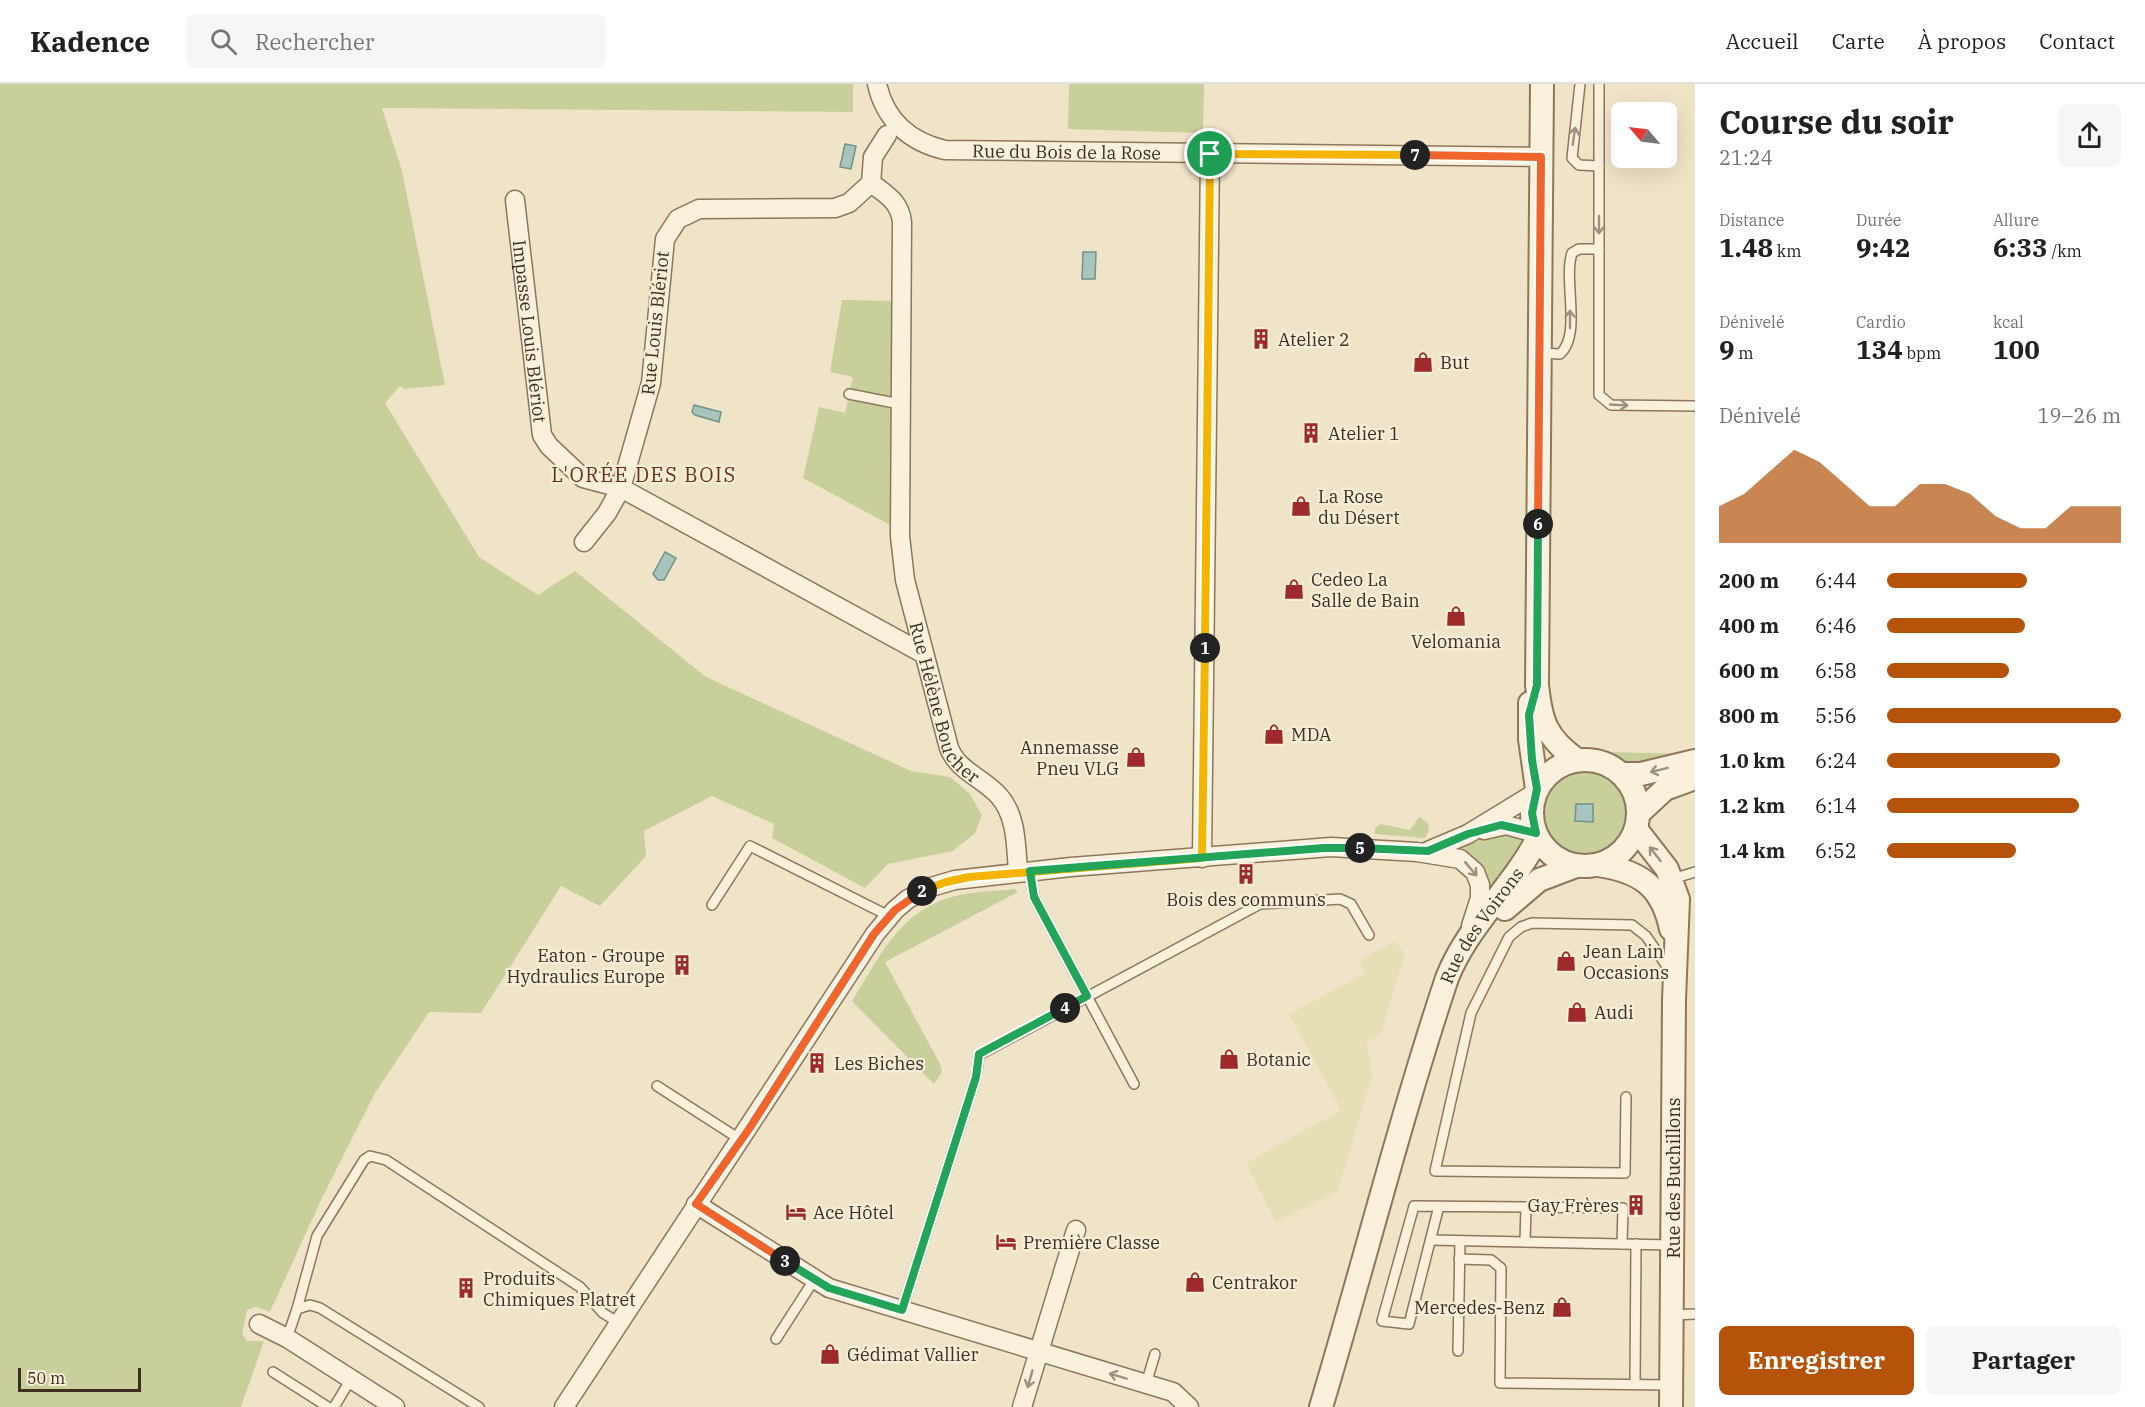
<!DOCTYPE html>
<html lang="fr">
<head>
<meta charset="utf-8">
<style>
	body { margin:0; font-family:"IBM Plex Serif",serif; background:#f6f6f6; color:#202124; height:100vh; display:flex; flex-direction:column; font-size:22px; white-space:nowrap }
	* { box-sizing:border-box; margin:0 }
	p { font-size:20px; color:#757577 }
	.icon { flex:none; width:33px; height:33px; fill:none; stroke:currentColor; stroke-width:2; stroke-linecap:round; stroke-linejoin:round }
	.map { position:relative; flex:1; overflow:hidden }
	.details { display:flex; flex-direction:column; background:#fff; width:450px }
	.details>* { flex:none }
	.needle { width:39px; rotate:298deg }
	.fabs { position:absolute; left:1611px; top:18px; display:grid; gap:12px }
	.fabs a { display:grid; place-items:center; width:66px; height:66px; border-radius:9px; background:#fff; box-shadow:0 6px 24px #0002; font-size:30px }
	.scale { position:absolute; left:18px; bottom:15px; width:123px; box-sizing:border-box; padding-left:6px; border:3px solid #3d2e20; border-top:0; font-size:16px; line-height:21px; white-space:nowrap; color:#3d2e20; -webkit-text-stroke:4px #f7eed8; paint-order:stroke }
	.pin { position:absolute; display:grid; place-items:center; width:51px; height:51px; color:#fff; margin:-26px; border:3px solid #fff; border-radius:50%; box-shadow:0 2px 6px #0007 }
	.km { position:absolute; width:30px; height:30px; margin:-15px; border-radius:50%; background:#222; color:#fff; font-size:16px; line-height:30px; text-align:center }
	.round { display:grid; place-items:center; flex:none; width:63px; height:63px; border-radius:9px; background:#f6f6f6 }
	.headline { display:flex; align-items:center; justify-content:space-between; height:102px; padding:0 24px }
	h1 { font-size:33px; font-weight:700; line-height:45px }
	.figures { display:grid; grid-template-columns:repeat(3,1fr); gap:9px; height:102px; padding:6px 24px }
	.figures div { display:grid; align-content:center }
	.figures b { font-size:26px; font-weight:700 }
	.figures small { font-size:16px; font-weight:400 }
	.figures p { font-size:16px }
	.chart { height:168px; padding:12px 24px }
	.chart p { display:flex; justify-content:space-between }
	.chart svg { width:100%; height:108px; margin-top:6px; fill:#b45309; opacity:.7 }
	.button { display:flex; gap:12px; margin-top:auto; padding:12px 24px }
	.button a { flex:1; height:69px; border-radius:9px; background:#b45309; color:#fff; font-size:24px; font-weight:700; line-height:69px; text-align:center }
	.button a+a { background:#f6f6f6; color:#202124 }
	ul { padding:0 24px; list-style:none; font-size:20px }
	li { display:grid; grid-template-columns:96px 72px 1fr; align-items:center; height:45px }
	li i { height:15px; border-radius:8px; background:#b45309 }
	header { display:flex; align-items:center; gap:36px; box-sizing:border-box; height:84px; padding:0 30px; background:#fff; border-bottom:2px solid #e0e0e0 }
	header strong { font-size:28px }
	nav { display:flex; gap:33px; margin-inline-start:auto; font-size:21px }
	.search { width:420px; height:54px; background:#f6f6f6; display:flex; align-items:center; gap:15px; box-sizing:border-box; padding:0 21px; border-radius:9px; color:#757577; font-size:22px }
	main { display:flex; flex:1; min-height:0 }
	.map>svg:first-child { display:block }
	.farmland { fill:#e6deb5 }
	.green { fill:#c9cf9b }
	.water { fill:#a9c4bc; stroke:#6f938a; stroke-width:1.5 }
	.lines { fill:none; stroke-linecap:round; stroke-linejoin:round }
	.service-casing { stroke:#8d765c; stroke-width:12 }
	.minor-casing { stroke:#8d765c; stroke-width:21 }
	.tertiary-casing { stroke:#8d765c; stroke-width:26 }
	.service { stroke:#faf1dc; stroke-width:9 }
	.minor { stroke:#faf1dc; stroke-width:18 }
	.tertiary { stroke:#faf1dc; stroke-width:22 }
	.oneway { stroke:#9c907e }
	.split-1-casing { stroke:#fff; stroke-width:12 }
	.split-2-casing { stroke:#fff; stroke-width:12 }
	.split-3-casing { stroke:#fff; stroke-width:12 }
	.split-4-casing { stroke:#fff; stroke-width:12 }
	.split-5-casing { stroke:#fff; stroke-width:12 }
	.split-6-casing { stroke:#fff; stroke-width:12 }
	.split-7-casing { stroke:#fff; stroke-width:12 }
	.split-8-casing { stroke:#fff; stroke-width:12 }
	.split-1 { stroke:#f5b400; stroke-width:8 }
	.split-2 { stroke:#f5b400; stroke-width:8 }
	.split-3 { stroke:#f0652b; stroke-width:8 }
	.split-4 { stroke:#22a559; stroke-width:8 }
	.split-5 { stroke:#22a559; stroke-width:8 }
	.split-6 { stroke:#22a559; stroke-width:8 }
	.split-7 { stroke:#f0652b; stroke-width:8 }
	.split-8 { stroke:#f5b400; stroke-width:8 }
	.labels { text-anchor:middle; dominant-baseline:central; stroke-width:4.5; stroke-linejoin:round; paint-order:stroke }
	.street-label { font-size:18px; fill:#3d2e20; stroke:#f7eed8 }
	.poi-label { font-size:18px; fill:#3d2e20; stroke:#f7eed8; text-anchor:start }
	.neighbourhood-label { font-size:20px; letter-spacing:1.5px; fill:#6b2e1e; stroke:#f7eed8 }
</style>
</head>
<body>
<header>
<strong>Kadence</strong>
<div class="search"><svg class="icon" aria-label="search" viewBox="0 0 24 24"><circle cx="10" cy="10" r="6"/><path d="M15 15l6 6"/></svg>Rechercher</div>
<nav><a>Accueil</a><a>Carte</a><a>À propos</a><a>Contact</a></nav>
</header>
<main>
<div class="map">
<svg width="1695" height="1323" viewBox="0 0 1695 1323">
	<rect width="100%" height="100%" fill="#f0e4c8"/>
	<polygon class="farmland" points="1396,857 1405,871 1380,952 1367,957 1372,992 1338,1107 1276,1138 1246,1079 1341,1026 1289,930 1366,889 1360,876"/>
	<g class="green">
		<polygon points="0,0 853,0 853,28 382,24 402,87 445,301 404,305 400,302 385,319 479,473 538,511 575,487 706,593 911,687 950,693 970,710 982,731 975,749 953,767 888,780 865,804 772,754 774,740 712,712 644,747 646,772 600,822 561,802 481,929 429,928 375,1009 321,1116 270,1228 256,1223 247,1226 242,1250 247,1257 264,1257 241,1323 0,1323"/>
		<polygon points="1069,0 1204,0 1203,49 1068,45"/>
		<polygon points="842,216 895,217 894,443 803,394 819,323 845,329 853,293 830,288"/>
		<polygon points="1608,668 1694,670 1631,681"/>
		<circle cx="1584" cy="729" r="42"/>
		<polygon points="1419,733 1428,739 1429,746 1425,754 1375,750 1375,744 1381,740 1410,746"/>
		<polygon points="1498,748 1522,754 1524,757 1488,817 1457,766"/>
		<path d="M 1015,805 L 1018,808 L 885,878 L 940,980 L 942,988 L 934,1000 L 852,917 C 882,870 900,824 960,811 C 978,807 997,807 1015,805 Z"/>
	</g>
	<g class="water">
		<polygon points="845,60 856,62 851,85 840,83"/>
		<polygon points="1083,168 1096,168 1095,195 1082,195"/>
		<polygon points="694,321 721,328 719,338 695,331 692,328"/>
		<polygon points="665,468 676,474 664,496 658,496 653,490"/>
		<polygon points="1576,720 1593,720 1593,738 1575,737"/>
	</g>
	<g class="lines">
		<g class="service-casing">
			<g id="service">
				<polyline points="1580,0 1572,74 1579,81 1599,82"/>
				<polyline points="1599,0 1599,311 1611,321 1695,322"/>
				<path d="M 1540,269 L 1560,270 C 1582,251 1563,196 1572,169 L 1579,165 L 1599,165"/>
				<polyline points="849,310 900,320"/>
				<polyline points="1030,787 1034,813 1134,1000"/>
				<polyline points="1672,795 1695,788"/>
				<polyline points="712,821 750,762 889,832"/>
				<polyline points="657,1002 741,1056"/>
				<polyline points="1626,1013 1625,1089 1435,1087 1471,929 1509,853 1521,843 1532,839 1632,841 1646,852 1671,888"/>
				<polyline points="1439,1122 1409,1240 1382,1237 1414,1122 1623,1124 1622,1160"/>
				<polyline points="1431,1156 1671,1161"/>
				<polyline points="1525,1158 1526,1123"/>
				<polyline points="1459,1175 1491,1176 1501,1184 1500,1299 1671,1301"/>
				<polyline points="297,1225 317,1152 364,1076 370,1072 386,1076 580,1203 603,1229 619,1239"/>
				<polyline points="902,1226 976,993 979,971 1260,820 1340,815 1351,820 1369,851"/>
				<polyline points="1673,1231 1695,1230"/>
				<polyline points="287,1254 297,1225 310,1221 320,1224 479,1323"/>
				<polyline points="776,1255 814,1196"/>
				<polyline points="1458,1267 1460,1157"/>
				<polyline points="273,1288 328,1323"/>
				<polyline points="1146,1300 1155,1270"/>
				<polyline points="1635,1300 1636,1160"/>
				<polyline points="334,1323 351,1295"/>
			</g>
		</g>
		<g class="minor-casing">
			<g id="minor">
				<path id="s1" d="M 877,0 C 885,36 910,58 945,66 L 1541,73"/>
				<polyline points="871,99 849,119 835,124 699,125 678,135 665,155 651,299 621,404 924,570"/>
				<path id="s2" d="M 871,99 C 886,110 900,118 902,138 L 900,452 L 905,496 L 949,664 C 958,687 983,694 999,712 C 1017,732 1016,763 1018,788"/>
				<polyline points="871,99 873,73 887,51"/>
				<path id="s3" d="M 515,116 L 542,351 L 549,362 L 583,394 L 621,404 L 607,429 L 584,458"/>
				<polyline points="1484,746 1506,741 1535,749"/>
				<polyline points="1428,767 1468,750 1535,709"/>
				<polyline points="1202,774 1210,70"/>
				<polyline points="696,1120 829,1204 1173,1308 1189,1323"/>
				<polyline points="259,1240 287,1254 395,1323"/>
				<polyline points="564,1323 875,850 895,826 908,815 931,803 955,796 1071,783 1331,763 1417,768 1460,775 1475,788 1480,801 1480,814 1471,842"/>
				<polyline points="1022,1323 1076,1146"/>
			</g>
		</g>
		<g class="tertiary-casing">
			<g id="tertiary">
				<path d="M 1542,0 L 1537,601 C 1541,637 1545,653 1577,676"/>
				<polyline points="1530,619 1530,655 1537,705"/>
				<circle cx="1585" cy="729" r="53"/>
				<polyline points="1622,690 1641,690 1695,677"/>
				<polyline points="1638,730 1665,705 1695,694"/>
				<polyline points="1636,745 1667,785 1678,815 1674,916 1671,1323"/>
				<path d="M 1598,781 C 1640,787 1662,802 1671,845"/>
				<polyline points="1505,825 1539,796 1576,782"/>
				<path id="s4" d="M 1321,1323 C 1364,1180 1400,1035 1447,894 C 1468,841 1512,804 1538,754"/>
			</g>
		</g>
		<use href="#service" class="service"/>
		<use href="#minor" class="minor"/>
		<use href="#tertiary" class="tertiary"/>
	</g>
	<defs><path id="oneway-shaft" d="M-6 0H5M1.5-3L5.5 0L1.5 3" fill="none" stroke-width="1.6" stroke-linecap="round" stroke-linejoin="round" transform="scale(1.5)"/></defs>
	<g class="oneway">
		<use href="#oneway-shaft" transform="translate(1574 52) rotate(-82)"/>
		<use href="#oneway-shaft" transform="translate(1599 141) rotate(90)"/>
		<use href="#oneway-shaft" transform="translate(1570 235) rotate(-90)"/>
		<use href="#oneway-shaft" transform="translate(1619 321) rotate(3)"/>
		<use href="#oneway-shaft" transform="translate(1659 686) rotate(166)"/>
		<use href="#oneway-shaft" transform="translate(1655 770) rotate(-128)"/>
		<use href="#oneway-shaft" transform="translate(1471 785) rotate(50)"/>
		<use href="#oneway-shaft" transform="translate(1118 1292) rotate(-163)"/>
		<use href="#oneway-shaft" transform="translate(1030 1295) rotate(106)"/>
	</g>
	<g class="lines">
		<g class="split-1-casing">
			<polyline id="split-1" points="1205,564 1210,70"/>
		</g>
		<g class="split-2-casing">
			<polyline id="split-2" points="922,807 946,798 969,793 1202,774 1205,564"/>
		</g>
		<g class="split-3-casing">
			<polyline id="split-3" points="785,1177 696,1120 749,1045 874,850 895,826 922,807"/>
		</g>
		<g class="split-4-casing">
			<polyline id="split-4" points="785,1177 829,1204 902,1226 976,993 979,970 1065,924"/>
		</g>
		<g class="split-5-casing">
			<polyline id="split-5" points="1065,924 1087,912 1034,813 1030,787 1324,764 1360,764"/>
		</g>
		<g class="split-6-casing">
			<polyline id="split-6" points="1360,764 1428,767 1468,750 1501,741 1536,749 1532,729 1537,705 1532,676 1529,631 1537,601 1538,440"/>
		</g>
		<g class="split-7-casing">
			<polyline id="split-7" points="1415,71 1541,73 1538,440"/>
		</g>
		<g class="split-8-casing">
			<polyline id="split-8" points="1210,70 1415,71"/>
		</g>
		<use href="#split-1" class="split-1"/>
		<use href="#split-2" class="split-2"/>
		<use href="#split-3" class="split-3"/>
		<use href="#split-4" class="split-4"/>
		<use href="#split-5" class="split-5"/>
		<use href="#split-6" class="split-6"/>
		<use href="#split-7" class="split-7"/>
		<use href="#split-8" class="split-8"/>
	</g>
	<defs>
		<g id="building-bare" transform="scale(1.62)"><path d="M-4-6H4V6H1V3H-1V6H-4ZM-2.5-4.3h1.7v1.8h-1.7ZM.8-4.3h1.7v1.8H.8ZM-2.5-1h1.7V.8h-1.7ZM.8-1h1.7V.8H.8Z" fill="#9e2a2b" stroke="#f7eed8" stroke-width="2.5" paint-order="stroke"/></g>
		<g id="shop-bare" transform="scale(1.62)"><path d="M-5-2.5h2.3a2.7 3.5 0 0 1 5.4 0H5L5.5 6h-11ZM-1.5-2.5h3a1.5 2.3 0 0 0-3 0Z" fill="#9e2a2b" stroke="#f7eed8" stroke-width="2.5" paint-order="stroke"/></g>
		<g id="hotel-bare" transform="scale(1.62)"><path d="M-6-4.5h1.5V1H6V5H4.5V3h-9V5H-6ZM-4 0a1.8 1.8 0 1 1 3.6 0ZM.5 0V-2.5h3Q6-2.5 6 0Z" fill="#9e2a2b" stroke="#f7eed8" stroke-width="2.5" paint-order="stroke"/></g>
	</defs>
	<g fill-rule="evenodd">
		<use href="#building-bare" x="1261" y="255"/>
		<use href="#shop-bare" x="1423" y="278"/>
		<use href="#building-bare" x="1311" y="349"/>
		<use href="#shop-bare" x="1301" y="422"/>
		<use href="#shop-bare" x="1294" y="505"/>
		<use href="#shop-bare" x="1456" y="532"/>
		<use href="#shop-bare" x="1274" y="650"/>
		<use href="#shop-bare" x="1136" y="673"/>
		<use href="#building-bare" x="1246" y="790"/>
		<use href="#shop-bare" x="1566" y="877"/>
		<use href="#building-bare" x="682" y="881"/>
		<use href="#shop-bare" x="1577" y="928"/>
		<use href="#shop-bare" x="1229" y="975"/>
		<use href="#building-bare" x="817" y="979"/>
		<use href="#building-bare" x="1636" y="1121"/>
		<use href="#hotel-bare" x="796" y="1128"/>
		<use href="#hotel-bare" x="1006" y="1158"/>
		<use href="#shop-bare" x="1195" y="1198"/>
		<use href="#building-bare" x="466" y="1204"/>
		<use href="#shop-bare" x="1562" y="1223"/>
		<use href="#shop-bare" x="830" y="1270"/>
	</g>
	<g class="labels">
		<g class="street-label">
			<text stroke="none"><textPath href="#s1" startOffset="222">Rue du Bois de la Rose</textPath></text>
			<text transform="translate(655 239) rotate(-84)">Rue Louis Blériot</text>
			<text stroke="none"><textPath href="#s3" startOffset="132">Impasse Louis Blériot</textPath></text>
			<text stroke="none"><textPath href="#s2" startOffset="540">Rue Hélène Boucher</textPath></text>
			<text stroke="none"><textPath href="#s4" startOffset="510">Rue des Voirons</textPath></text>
			<text transform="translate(1673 1094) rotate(-90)">Rue des Buchillons</text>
		</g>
		<g class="poi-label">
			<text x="1278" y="255">Atelier 2</text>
			<text x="1440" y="278">But</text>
			<text x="1328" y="349">Atelier 1</text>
			<text x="1318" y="412">La Rose<tspan x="1318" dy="21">du Désert</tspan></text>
			<text x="1311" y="495">Cedeo La<tspan x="1311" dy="21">Salle de Bain</tspan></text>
			<text x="1456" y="557" text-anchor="middle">Velomania</text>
			<text x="1291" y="650">MDA</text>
			<text x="1119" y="663" text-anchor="end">Annemasse<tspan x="1119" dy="21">Pneu VLG</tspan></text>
			<text x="1246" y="815" text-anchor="middle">Bois des communs</text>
			<text x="1583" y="867">Jean Lain<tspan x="1583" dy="21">Occasions</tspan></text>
			<text x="665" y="871" text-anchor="end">Eaton - Groupe<tspan x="665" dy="21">Hydraulics Europe</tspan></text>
			<text x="1594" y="928">Audi</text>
			<text x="1246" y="975">Botanic</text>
			<text x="834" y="979">Les Biches</text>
			<text x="1619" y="1121" text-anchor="end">Gay Frères</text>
			<text x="813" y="1128">Ace Hôtel</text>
			<text x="1023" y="1158">Première Classe</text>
			<text x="483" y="1194">Produits<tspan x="483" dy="21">Chimiques Platret</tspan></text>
			<text x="1212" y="1198">Centrakor</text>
			<text x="1545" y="1223" text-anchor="end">Mercedes-Benz</text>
			<text x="847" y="1270">Gédimat Vallier</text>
		</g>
		<g class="neighbourhood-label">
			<text x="644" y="390">L'ORÉE DES BOIS</text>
		</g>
	</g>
</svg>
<div class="fabs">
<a><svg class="needle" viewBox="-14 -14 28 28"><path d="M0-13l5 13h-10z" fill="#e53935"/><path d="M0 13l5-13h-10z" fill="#757577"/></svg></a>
</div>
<div class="scale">50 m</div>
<div class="pin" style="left:1210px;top:70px;background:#1e9e55"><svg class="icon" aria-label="arrive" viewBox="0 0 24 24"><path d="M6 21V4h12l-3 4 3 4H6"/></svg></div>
<b class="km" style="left:1205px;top:564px">1</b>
<b class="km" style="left:922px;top:807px">2</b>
<b class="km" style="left:785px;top:1177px">3</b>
<b class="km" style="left:1065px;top:924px">4</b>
<b class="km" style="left:1360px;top:764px">5</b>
<b class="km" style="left:1538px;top:440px">6</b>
<b class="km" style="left:1415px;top:71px">7</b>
</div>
<section class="details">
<div class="headline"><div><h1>Course du soir</h1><p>21:24</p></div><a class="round"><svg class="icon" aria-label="share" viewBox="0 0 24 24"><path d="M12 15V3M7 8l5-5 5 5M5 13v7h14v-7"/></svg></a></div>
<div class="figures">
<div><p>Distance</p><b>1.48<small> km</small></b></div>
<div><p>Durée</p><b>9:42</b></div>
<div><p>Allure</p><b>6:33<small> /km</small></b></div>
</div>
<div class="figures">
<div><p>Dénivelé</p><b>9<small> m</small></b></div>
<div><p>Cardio</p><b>134<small> bpm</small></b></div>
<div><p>kcal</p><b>100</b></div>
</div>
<div class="chart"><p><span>Dénivelé</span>19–26 m</p>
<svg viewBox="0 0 160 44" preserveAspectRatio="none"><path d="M0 44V29L10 24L20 15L30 6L40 11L50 20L60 29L70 29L80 20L90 20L100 24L110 33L120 38L130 38L140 29L150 29L160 29V44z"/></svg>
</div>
<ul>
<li><b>200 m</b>6:44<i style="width:60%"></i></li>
<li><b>400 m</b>6:46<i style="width:59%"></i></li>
<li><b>600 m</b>6:58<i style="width:52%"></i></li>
<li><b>800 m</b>5:56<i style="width:100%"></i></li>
<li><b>1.0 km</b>6:24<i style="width:74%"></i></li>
<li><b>1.2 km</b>6:14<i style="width:82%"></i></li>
<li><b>1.4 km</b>6:52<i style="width:55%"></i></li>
</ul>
<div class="button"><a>Enregistrer</a><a>Partager</a></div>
</section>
</main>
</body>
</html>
